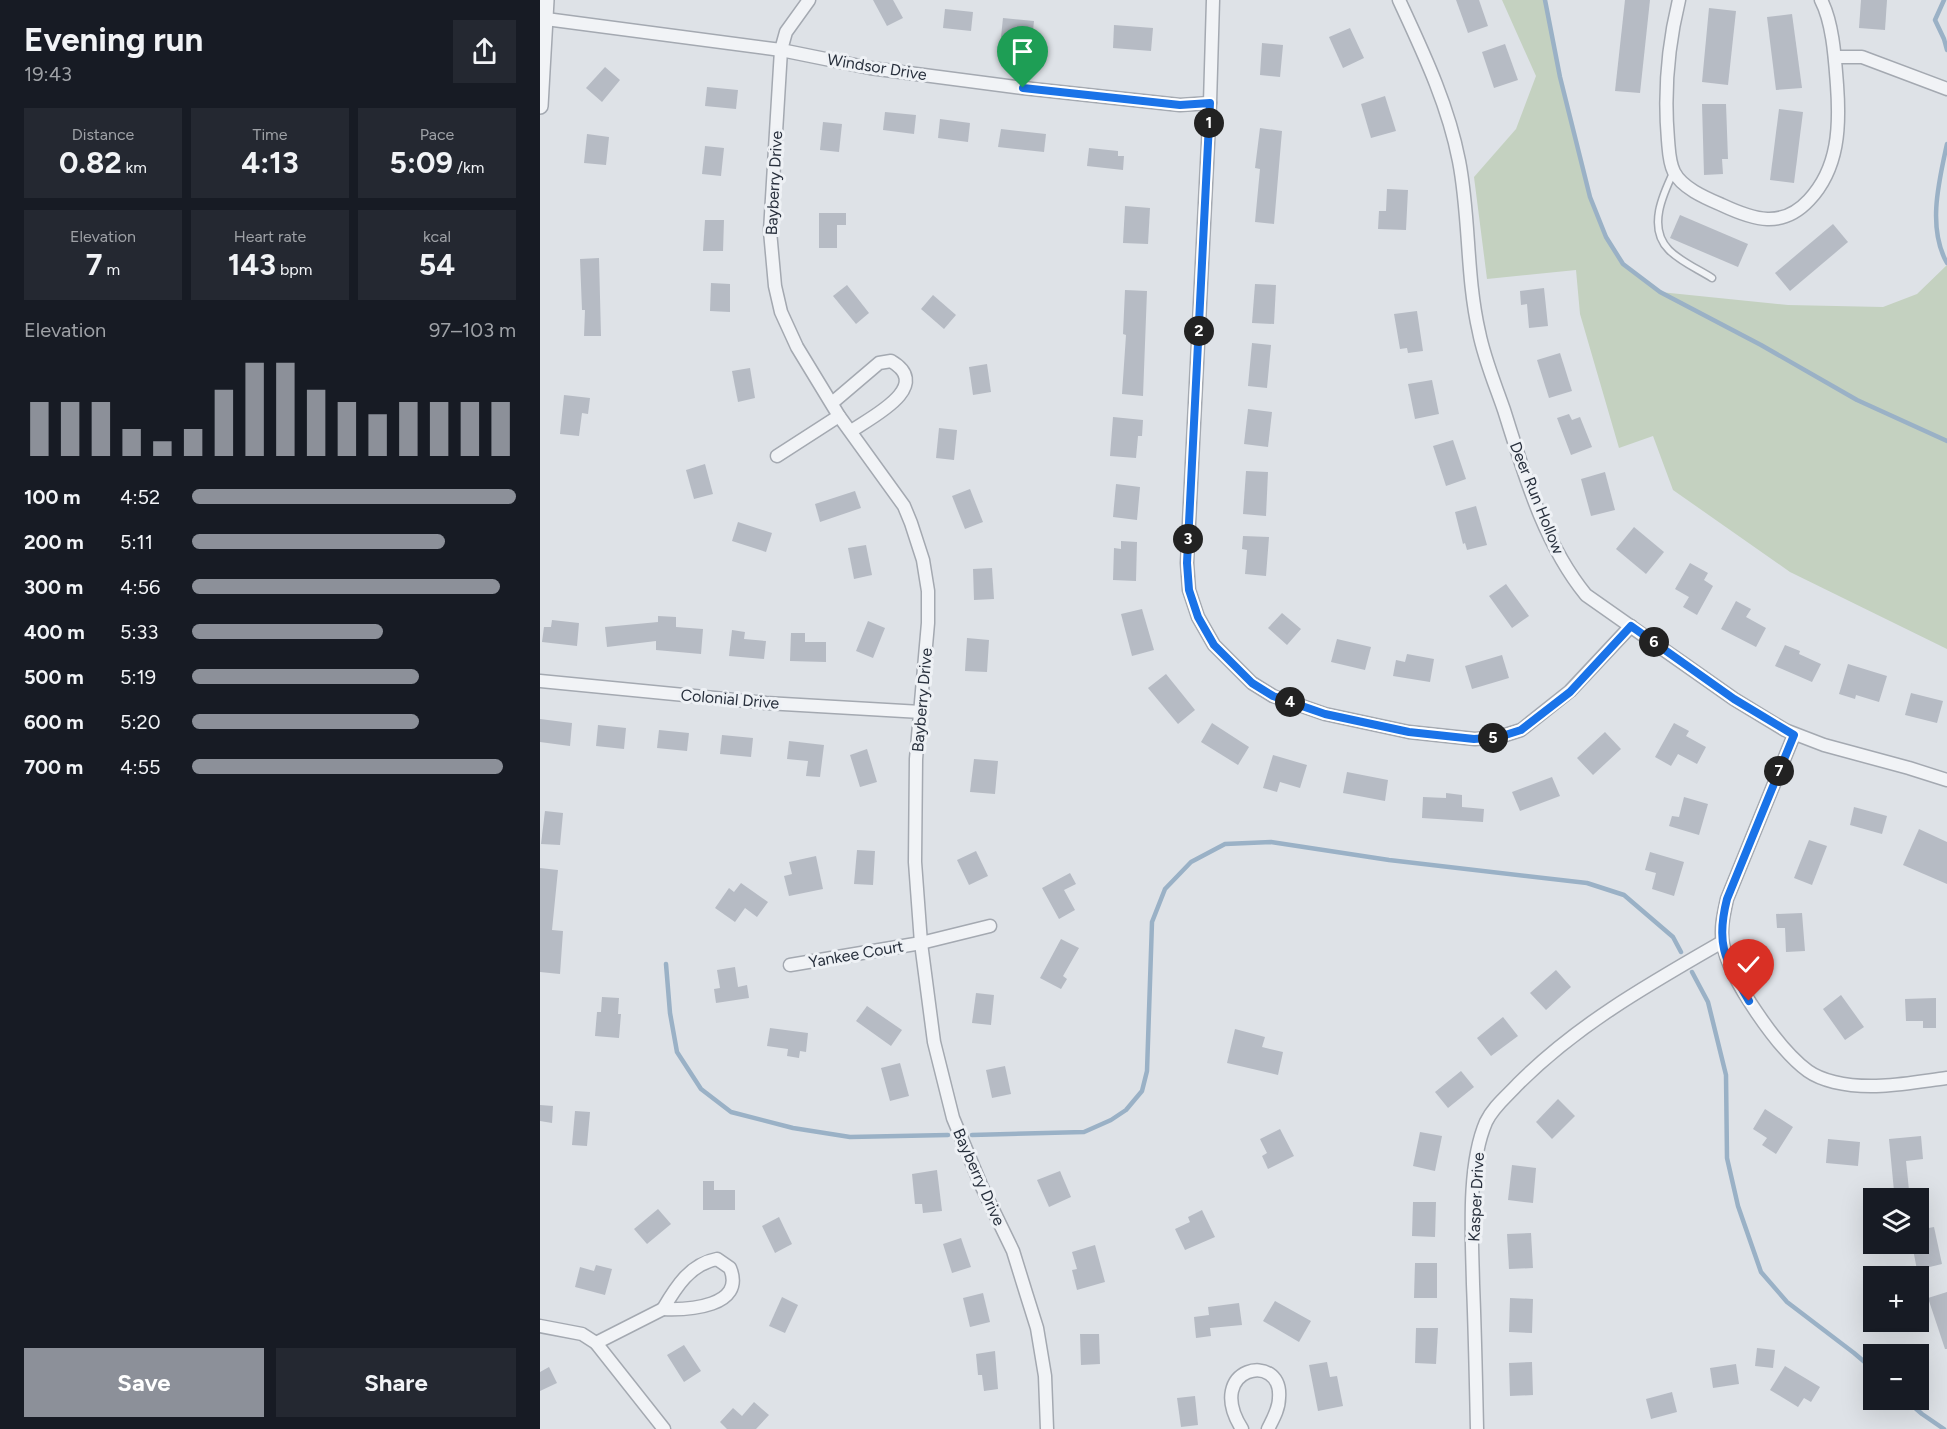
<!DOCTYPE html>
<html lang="en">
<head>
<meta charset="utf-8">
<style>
	body { margin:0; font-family:Figtree,sans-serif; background:#242831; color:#f1f3f6; height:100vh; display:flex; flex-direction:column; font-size:22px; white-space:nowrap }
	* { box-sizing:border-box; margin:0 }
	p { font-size:20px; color:#9ea1a6 }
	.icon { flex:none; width:33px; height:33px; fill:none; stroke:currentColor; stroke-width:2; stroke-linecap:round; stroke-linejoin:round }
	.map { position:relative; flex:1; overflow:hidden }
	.sheet { display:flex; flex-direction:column; background:#171b24; width:540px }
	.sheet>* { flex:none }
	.tools { position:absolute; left:1323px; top:1188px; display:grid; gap:12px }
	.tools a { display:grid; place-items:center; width:66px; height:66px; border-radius:0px; background:#171b24; box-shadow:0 6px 24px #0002; font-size:30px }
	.pin { position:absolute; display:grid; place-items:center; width:51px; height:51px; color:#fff; margin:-62px -26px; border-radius:50% 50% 50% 0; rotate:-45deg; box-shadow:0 0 6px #0007 }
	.pin .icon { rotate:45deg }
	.km { position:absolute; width:30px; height:30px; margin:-15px; border-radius:50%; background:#222; color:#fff; font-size:16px; line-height:30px; text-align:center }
	.round { display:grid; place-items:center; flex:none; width:63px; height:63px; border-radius:0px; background:#242831 }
	.summary { display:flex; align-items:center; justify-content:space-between; height:102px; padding:0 24px }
	h1 { font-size:33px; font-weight:700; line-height:45px }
	.stats { display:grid; grid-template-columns:repeat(3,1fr); gap:9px; height:102px; padding:6px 24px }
	.stats div { display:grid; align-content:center; border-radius:0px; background:#242831; text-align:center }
	.stats b { font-size:30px; font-weight:700 }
	.stats small { font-size:16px; font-weight:400 }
	.stats p { font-size:16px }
	.chart { height:168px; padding:12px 24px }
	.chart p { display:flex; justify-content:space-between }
	.chart svg { width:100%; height:108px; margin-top:6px; stroke:#8c9099; stroke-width:6 }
	.button { display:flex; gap:12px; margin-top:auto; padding:12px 24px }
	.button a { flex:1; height:69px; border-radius:0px; background:#8c9099; color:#fff; font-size:24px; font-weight:700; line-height:69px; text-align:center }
	.button a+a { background:#242831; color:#f1f3f6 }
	ul { padding:0 24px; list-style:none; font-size:20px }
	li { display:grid; grid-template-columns:96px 72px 1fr; align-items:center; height:45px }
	li i { height:15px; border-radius:8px; background:#8c9099 }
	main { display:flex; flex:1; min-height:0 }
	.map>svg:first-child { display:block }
	.green { fill:#c4d1c0 }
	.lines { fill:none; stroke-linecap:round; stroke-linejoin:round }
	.stream { stroke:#9ab1c6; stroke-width:4.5 }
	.building { fill:#b6bbc4 }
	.service-casing { stroke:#a4a9b1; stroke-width:9 }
	.minor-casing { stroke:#a4a9b1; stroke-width:15 }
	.tertiary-casing { stroke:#a4a9b1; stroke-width:18 }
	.service { stroke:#f1f3f6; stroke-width:6 }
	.minor { stroke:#f1f3f6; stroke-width:12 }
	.tertiary { stroke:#f1f3f6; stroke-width:15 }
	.route-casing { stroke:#fff; stroke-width:12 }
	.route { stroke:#1a73e8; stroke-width:8 }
	.labels { text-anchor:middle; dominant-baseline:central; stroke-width:6; stroke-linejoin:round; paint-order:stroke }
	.street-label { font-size:16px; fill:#28303d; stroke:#eef1f5 }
</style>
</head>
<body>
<main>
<section class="sheet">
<div class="summary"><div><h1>Evening run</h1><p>19:43</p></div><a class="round"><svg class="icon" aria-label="share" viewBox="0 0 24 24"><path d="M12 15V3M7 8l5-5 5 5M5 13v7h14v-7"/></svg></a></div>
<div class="stats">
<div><p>Distance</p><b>0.82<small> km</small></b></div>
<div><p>Time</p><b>4:13</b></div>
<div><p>Pace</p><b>5:09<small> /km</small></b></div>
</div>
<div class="stats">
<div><p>Elevation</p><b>7<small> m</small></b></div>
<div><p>Heart rate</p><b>143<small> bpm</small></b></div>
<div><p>kcal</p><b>54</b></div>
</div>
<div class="chart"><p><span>Elevation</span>97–103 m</p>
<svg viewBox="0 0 160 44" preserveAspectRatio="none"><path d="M5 44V22M15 44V22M25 44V22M35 44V33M45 44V38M55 44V33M65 44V17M75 44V6M85 44V6M95 44V17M105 44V22M115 44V27M125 44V22M135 44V22M145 44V22M155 44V22"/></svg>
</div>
<ul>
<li><b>100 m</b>4:52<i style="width:100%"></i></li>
<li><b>200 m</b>5:11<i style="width:78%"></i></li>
<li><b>300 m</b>4:56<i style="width:95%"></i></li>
<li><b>400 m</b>5:33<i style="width:59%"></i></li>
<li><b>500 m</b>5:19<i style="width:70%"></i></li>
<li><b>600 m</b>5:20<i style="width:70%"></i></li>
<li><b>700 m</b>4:55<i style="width:96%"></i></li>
</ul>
<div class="button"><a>Save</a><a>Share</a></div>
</section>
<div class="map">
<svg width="1407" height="1429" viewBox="0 0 1407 1429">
	<rect width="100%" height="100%" fill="#dee2e7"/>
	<polygon class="green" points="962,0 1004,0 1020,77 1050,197 1066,237 1083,264 1120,292 1248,305 1343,307 1377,294 1407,265 1407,649 1250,572 1133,490 1113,436 1079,448 1040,314 1036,270 947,279 934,177 976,129 996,76"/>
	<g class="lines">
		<g class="stream">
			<polyline points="1005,0 1020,77 1050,197 1066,237 1083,264 1120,292 1221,345 1317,400 1407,441"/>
			<polyline points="1404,0 1395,20 1404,39 1407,50"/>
			<path d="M 1407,144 C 1399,181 1387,228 1407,263"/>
			<polyline points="126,964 130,1013 137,1052 161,1089 191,1112 253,1128 310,1137 408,1135"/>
			<polyline points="1152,972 1168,1002 1186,1075 1187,1158 1198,1206 1221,1272 1247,1302 1314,1353 1334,1370"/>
			<polyline points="432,1135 544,1132 571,1120 586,1110 602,1091 607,1071 612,922 625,889 651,862 685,844 731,842 849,860 1047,883 1084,895 1133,937 1141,952"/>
			<polyline points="1366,1400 1382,1414 1404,1429"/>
		</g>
	</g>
	<g class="building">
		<polygon points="333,0 353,0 363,18 347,26"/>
		<polygon points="916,0 939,0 948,26 928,33"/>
		<polygon points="1085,0 1110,0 1100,93 1075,91"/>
		<polygon points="1321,0 1347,0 1345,30 1319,28"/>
		<polygon points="1169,8 1196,11 1188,85 1162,82"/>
		<polygon points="405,9 433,12 431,31 403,28"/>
		<polygon points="1252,14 1262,88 1236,90 1227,17"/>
		<polygon points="463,18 494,21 492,40 461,37"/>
		<polygon points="574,25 613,28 611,51 573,48"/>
		<polygon points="810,28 824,58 803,68 789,37"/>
		<polygon points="722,43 743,45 740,77 720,75"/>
		<polygon points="965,44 978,80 954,88 942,52"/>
		<polygon points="65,67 80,80 62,102 46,88"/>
		<polygon points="167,87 198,90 196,109 165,106"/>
		<polygon points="845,96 856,131 831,138 821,104"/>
		<polygon points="1162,104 1186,104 1188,159 1182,159 1183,174 1164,175"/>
		<polygon points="1239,109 1263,112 1254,183 1230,180"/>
		<polygon points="345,112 376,115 374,134 343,130"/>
		<polygon points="400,119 430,123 428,142 398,138"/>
		<polygon points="283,122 302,124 299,152 280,150"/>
		<polygon points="720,128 742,131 734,224 715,222 720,169 715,168"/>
		<polygon points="461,129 506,134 504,152 458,147"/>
		<polygon points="47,134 69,137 66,165 44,163"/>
		<polygon points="165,146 184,148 181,176 162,174"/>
		<polygon points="549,148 578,151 578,156 584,156 583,170 547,166"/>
		<polygon points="847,189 868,190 866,230 838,229 839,211 846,211"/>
		<polygon points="585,206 610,208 608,244 583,243"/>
		<polygon points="279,213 306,213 306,225 297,225 297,248 279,248"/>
		<polygon points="1140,215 1208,244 1198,267 1130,238"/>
		<polygon points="165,220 184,220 183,251 163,251"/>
		<polygon points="1293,224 1308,242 1250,291 1235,273"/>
		<polygon points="59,258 61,336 44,336 45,310 42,310 40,259"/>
		<polygon points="171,283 190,284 190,312 170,311"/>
		<polygon points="715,284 736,285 734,324 712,323"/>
		<polygon points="307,285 329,313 316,324 293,296"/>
		<polygon points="1004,288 1008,326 989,328 987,304 981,305 980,291"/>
		<polygon points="585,290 607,291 603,396 582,394 586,335 583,334"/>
		<polygon points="393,295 416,315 404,329 381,309"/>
		<polygon points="877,311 883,351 868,353 867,348 860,349 854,314"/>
		<polygon points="712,343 731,345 727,388 708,386"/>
		<polygon points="1020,353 1032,391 1009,398 997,360"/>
		<polygon points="447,364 451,392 433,395 429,367"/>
		<polygon points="210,368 215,398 198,402 192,371"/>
		<polygon points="892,380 899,414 875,419 868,384"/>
		<polygon points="24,395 50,398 48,414 42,413 39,436 20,434"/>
		<polygon points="708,409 732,412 728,447 704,444"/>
		<polygon points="1029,414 1032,420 1040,417 1052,447 1031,455 1017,418"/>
		<polygon points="573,417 603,420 602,436 598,436 596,458 570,456"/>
		<polygon points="399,428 417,430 414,460 396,458"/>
		<polygon points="913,440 926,479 906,486 893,446"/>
		<polygon points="165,464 173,494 154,499 146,470"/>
		<polygon points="706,471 728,472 726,516 703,514"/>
		<polygon points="1065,472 1075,510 1051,516 1041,479"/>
		<polygon points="576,484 600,487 597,520 573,517"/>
		<polygon points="430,489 443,522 425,529 412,496"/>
		<polygon points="315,491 321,508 280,522 275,504"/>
		<polygon points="936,506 947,545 927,550 925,543 923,544 915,512"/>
		<polygon points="198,522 232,533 226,552 192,541"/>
		<polygon points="1094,527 1124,552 1106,574 1076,549"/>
		<polygon points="703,536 729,537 726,576 705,574 707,550 702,549"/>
		<polygon points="581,541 597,542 596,581 573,580 574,548 581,549"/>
		<polygon points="326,545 332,575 314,579 308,548"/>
		<polygon points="1150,563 1168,573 1164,580 1173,586 1157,615 1143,607 1149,597 1135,589"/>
		<polygon points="452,568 454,599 434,600 433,569"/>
		<polygon points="966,584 989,616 972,628 949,596"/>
		<polygon points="1196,601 1211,609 1206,617 1226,628 1216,647 1181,629"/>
		<polygon points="602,609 614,650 592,656 581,614"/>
		<polygon points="742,613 761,629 747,645 728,628"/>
		<polygon points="118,616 136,617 136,627 163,629 161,654 116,650 116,641 67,647 65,627 118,622"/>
		<polygon points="12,620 39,623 37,646 2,642 4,627 11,627"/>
		<polygon points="328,621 345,628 333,658 316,651"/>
		<polygon points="192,630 205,632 204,639 226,641 224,659 189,656"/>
		<polygon points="251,633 265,633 265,642 286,642 286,662 250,661"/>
		<polygon points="427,638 449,640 447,672 425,671"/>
		<polygon points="797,639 831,647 825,670 791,662"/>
		<polygon points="1245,645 1260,651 1259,654 1281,664 1272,682 1235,666"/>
		<polygon points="867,654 894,659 890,682 853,676 856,660 865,662"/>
		<polygon points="962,655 969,678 932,689 925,666"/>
		<polygon points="1308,664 1347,676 1339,702 1316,695 1315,699 1299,694"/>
		<polygon points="626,674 655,710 638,724 608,688"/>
		<polygon points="1371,693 1403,701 1397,723 1365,715"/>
		<polygon points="0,719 32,723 30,746 0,742"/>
		<polygon points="672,723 709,747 698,765 661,742"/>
		<polygon points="1134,723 1149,731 1146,736 1166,747 1157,764 1138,754 1131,766 1115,757"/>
		<polygon points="58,725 86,728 84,749 56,746"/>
		<polygon points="119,730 149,733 147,751 117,748"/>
		<polygon points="1065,732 1081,749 1053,775 1037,758"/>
		<polygon points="182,735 213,738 211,757 180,754"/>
		<polygon points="249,741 284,745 280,777 266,776 268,761 247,759"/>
		<polygon points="327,749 337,782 320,787 310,755"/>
		<polygon points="733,755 767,765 760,788 740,782 737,792 723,788"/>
		<polygon points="434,759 458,761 455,794 430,792"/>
		<polygon points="807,772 848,780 845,801 803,793"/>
		<polygon points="1012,777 1020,796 980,811 972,792"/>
		<polygon points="906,793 922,795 922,807 944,809 943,822 882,818 883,797 906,798"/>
		<polygon points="1144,797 1168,804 1159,835 1129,826 1132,816 1139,817"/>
		<polygon points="1314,807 1347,816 1342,834 1310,825"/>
		<polygon points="5,811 23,813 20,845 1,844"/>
		<polygon points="1379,829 1407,842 1407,884 1363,865"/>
		<polygon points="1269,840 1287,846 1272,885 1254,878"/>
		<polygon points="317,850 335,851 333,885 314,884"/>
		<polygon points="436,851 448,876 429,885 417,860"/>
		<polygon points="1110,852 1144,862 1134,896 1112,889 1116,873 1105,870"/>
		<polygon points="276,856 283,889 249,896 244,876 252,874 249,862"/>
		<polygon points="0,868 18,870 12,930 23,931 20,974 0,972"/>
		<polygon points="530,873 536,884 524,890 535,910 519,919 502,888"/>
		<polygon points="201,883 228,902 217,917 205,908 195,922 175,908 189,888 194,892"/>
		<polygon points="1262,913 1265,951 1246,952 1245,928 1237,928 1236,914"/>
		<polygon points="521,939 539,948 523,976 527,979 521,989 500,978"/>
		<polygon points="195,967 198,987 207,985 209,998 176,1003 174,989 180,988 177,970"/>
		<polygon points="1016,970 1031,987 1006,1010 990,993"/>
		<polygon points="436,993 454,995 451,1025 432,1023"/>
		<polygon points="1301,995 1324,1027 1305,1040 1283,1009"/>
		<polygon points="62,997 79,998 78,1014 81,1014 79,1038 55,1036 57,1012 61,1012"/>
		<polygon points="1396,998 1396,1028 1383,1028 1383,1021 1366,1021 1365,999"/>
		<polygon points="327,1006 362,1030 351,1046 316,1021"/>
		<polygon points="963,1017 978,1036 951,1056 937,1038"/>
		<polygon points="230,1028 268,1033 266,1052 260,1051 259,1058 247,1056 248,1049 227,1046"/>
		<polygon points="695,1029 725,1037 722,1047 743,1052 738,1075 687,1063"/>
		<polygon points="360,1063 369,1096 350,1101 341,1068"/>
		<polygon points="465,1066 471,1094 452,1098 446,1070"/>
		<polygon points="921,1071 934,1087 908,1108 895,1092"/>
		<polygon points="1018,1099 1035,1116 1012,1139 996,1122"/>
		<polygon points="0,1105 13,1106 12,1123 0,1121"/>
		<polygon points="1225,1109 1253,1127 1236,1154 1222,1145 1227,1138 1213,1129"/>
		<polygon points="35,1111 50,1112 47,1146 32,1145"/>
		<polygon points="740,1129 754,1156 728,1169 722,1156 727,1153 720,1139"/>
		<polygon points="880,1132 902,1136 895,1171 873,1166"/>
		<polygon points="1381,1136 1383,1159 1366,1161 1369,1190 1354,1191 1349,1139"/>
		<polygon points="1288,1139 1320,1142 1318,1166 1286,1163"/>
		<polygon points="972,1165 996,1168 993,1203 968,1200"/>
		<polygon points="397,1170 402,1211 383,1213 382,1204 375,1204 372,1174"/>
		<polygon points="520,1171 531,1197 509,1207 497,1180"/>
		<polygon points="163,1181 174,1181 174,1190 195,1190 195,1210 163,1210"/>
		<polygon points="873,1202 896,1202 895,1237 872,1236"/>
		<polygon points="118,1209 131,1224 107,1244 94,1229"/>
		<polygon points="662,1210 675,1237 645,1250 635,1229 650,1222 648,1217"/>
		<polygon points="239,1217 252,1244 235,1253 222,1226"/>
		<polygon points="1394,1227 1402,1264 1377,1270 1372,1244 1378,1244 1378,1230"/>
		<polygon points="991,1233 993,1268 969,1269 967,1234"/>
		<polygon points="421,1238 431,1267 412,1273 403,1244"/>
		<polygon points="555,1245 565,1282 537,1290 532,1270 537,1269 532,1252"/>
		<polygon points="875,1263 897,1263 897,1298 874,1298"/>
		<polygon points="56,1265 72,1269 65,1295 35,1287 40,1267 54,1271"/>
		<polygon points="1407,1292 1407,1349 1405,1349 1388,1298"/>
		<polygon points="443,1293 450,1322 430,1327 423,1298"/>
		<polygon points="242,1297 258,1305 245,1333 229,1326"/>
		<polygon points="970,1298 993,1299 992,1333 969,1332"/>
		<polygon points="735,1301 771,1321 759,1342 723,1321"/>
		<polygon points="699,1303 702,1325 670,1328 671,1336 656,1338 654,1317 669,1315 668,1307"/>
		<polygon points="876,1328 898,1328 896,1364 875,1363"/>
		<polygon points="540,1334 559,1334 560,1364 541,1365"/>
		<polygon points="144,1345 161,1371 144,1382 127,1355"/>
		<polygon points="1217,1348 1235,1350 1233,1368 1215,1366"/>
		<polygon points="455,1351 458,1389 444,1391 442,1375 438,1375 436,1354"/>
		<polygon points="787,1362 790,1377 797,1376 803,1406 778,1411 769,1365"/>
		<polygon points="992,1362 993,1395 970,1396 969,1363"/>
		<polygon points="1196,1364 1199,1384 1173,1388 1170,1368"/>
		<polygon points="1245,1366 1280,1387 1271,1402 1264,1398 1258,1407 1230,1390"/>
		<polygon points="9,1367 17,1383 0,1391 0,1372"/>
		<polygon points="1132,1392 1137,1412 1111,1419 1106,1399"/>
		<polygon points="655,1396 658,1425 641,1427 637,1398"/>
		<polygon points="214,1402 229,1415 216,1429 187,1429 180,1422 193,1408 202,1416"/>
	</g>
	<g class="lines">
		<g class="service-casing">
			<path id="service" d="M 1134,171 C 1123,194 1107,228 1129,250 C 1141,262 1158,269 1172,278"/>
		</g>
		<g class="minor-casing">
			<g id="minor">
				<polyline points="269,0 246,32 241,50 230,231 235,286 241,312 257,347 299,416 364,506 371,523 383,560 388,591 388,623 376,759 375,862 381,943 394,1042 413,1118 441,1185 473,1251 486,1293 497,1328 505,1376 507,1429"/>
				<polyline points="673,0 670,103 647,563 649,590 658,617 674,645 712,683 733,696 785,714 869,732 935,739 959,737 981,730 1030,691 1091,626"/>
				<path d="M 859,0 C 883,52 908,104 919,161 C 930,217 926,276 939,332 C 944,358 955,384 964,410 C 984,473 1003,542 1046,595 L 1194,699 L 1245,730 L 1284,745 L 1369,768 L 1407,780"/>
				<path d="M 1139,0 C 1128,45 1124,94 1128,140 C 1129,151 1129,162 1134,172 C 1142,188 1166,198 1182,205 C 1214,220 1242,229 1269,200 C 1299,168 1300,126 1297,85 C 1295,59 1293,23 1281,0"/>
				<polyline points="6,19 241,50 330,68 483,88 640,105 670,103"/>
				<polyline points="1295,57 1322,57 1407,89"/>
				<path d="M 292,403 L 339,363 L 351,361 C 394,386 332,417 311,431"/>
				<polyline points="237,456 299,416"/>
				<polyline points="0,681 226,703 381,712"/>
				<path d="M 1254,735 L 1187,899 C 1184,913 1180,929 1183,944 C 1189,979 1239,1050 1268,1071 C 1275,1076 1286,1080 1294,1082 C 1331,1091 1369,1083 1407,1078"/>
				<polyline points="250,965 381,943 450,926"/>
				<path d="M 177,1259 L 190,1268 C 206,1307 148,1310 123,1309 C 136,1287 150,1264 177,1259 Z"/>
				<polyline points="0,1326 42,1334 56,1343 124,1429"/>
				<polyline points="56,1343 123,1309"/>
				<path d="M 702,1429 C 663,1367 743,1350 739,1398 C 739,1409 733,1419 728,1429"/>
				<path d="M 937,1429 C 936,1381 935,1332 933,1284 C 932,1236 927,1166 946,1122 C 953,1107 967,1096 978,1084 C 1038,1024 1109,984 1182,942"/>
			</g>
		</g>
		<g class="tertiary-casing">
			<polyline id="tertiary" points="0,106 6,0"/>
		</g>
		<use href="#service" class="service"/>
		<use href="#minor" class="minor"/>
		<use href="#tertiary" class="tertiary"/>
	</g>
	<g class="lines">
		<g class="route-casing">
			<path id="route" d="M 483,88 L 640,105 L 670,103 L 647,563 L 649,590 L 658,617 L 674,645 L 712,683 L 733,696 L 785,714 L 869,732 L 934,739 L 959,737 L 981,730 L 1030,692 L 1091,626 L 1194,699 L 1254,735 L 1187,899 C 1175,946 1186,961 1209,1001"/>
		</g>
		<use href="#route" class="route"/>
	</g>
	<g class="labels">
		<g class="street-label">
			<text transform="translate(337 67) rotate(9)">Windsor Drive</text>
			<text transform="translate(234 183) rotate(-87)">Bayberry Drive</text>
			<text transform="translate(997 498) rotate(68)">Deer Run Hollow</text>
			<text transform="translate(190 699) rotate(5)">Colonial Drive</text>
			<text transform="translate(382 700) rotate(-85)">Bayberry Drive</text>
			<text transform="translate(316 954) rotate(-10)">Yankee Court</text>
			<text transform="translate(439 1177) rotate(66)">Bayberry Drive</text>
			<text transform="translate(936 1197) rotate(-87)">Kasper Drive</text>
		</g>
	</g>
</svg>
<div class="tools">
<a><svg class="icon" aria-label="layers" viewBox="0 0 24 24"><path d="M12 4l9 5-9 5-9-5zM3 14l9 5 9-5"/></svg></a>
<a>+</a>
<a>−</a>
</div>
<div class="pin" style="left:483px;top:88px;background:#1e9e55"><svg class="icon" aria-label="arrive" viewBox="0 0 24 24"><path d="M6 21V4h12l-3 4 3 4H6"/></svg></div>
<div class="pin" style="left:1209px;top:1001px;background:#d93025"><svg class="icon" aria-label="check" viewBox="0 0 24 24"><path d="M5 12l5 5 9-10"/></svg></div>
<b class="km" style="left:669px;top:123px">1</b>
<b class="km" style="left:659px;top:331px">2</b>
<b class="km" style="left:648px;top:539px">3</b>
<b class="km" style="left:750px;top:702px">4</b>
<b class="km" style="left:953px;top:738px">5</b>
<b class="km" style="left:1114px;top:642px">6</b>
<b class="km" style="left:1239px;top:771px">7</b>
</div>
</main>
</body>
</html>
